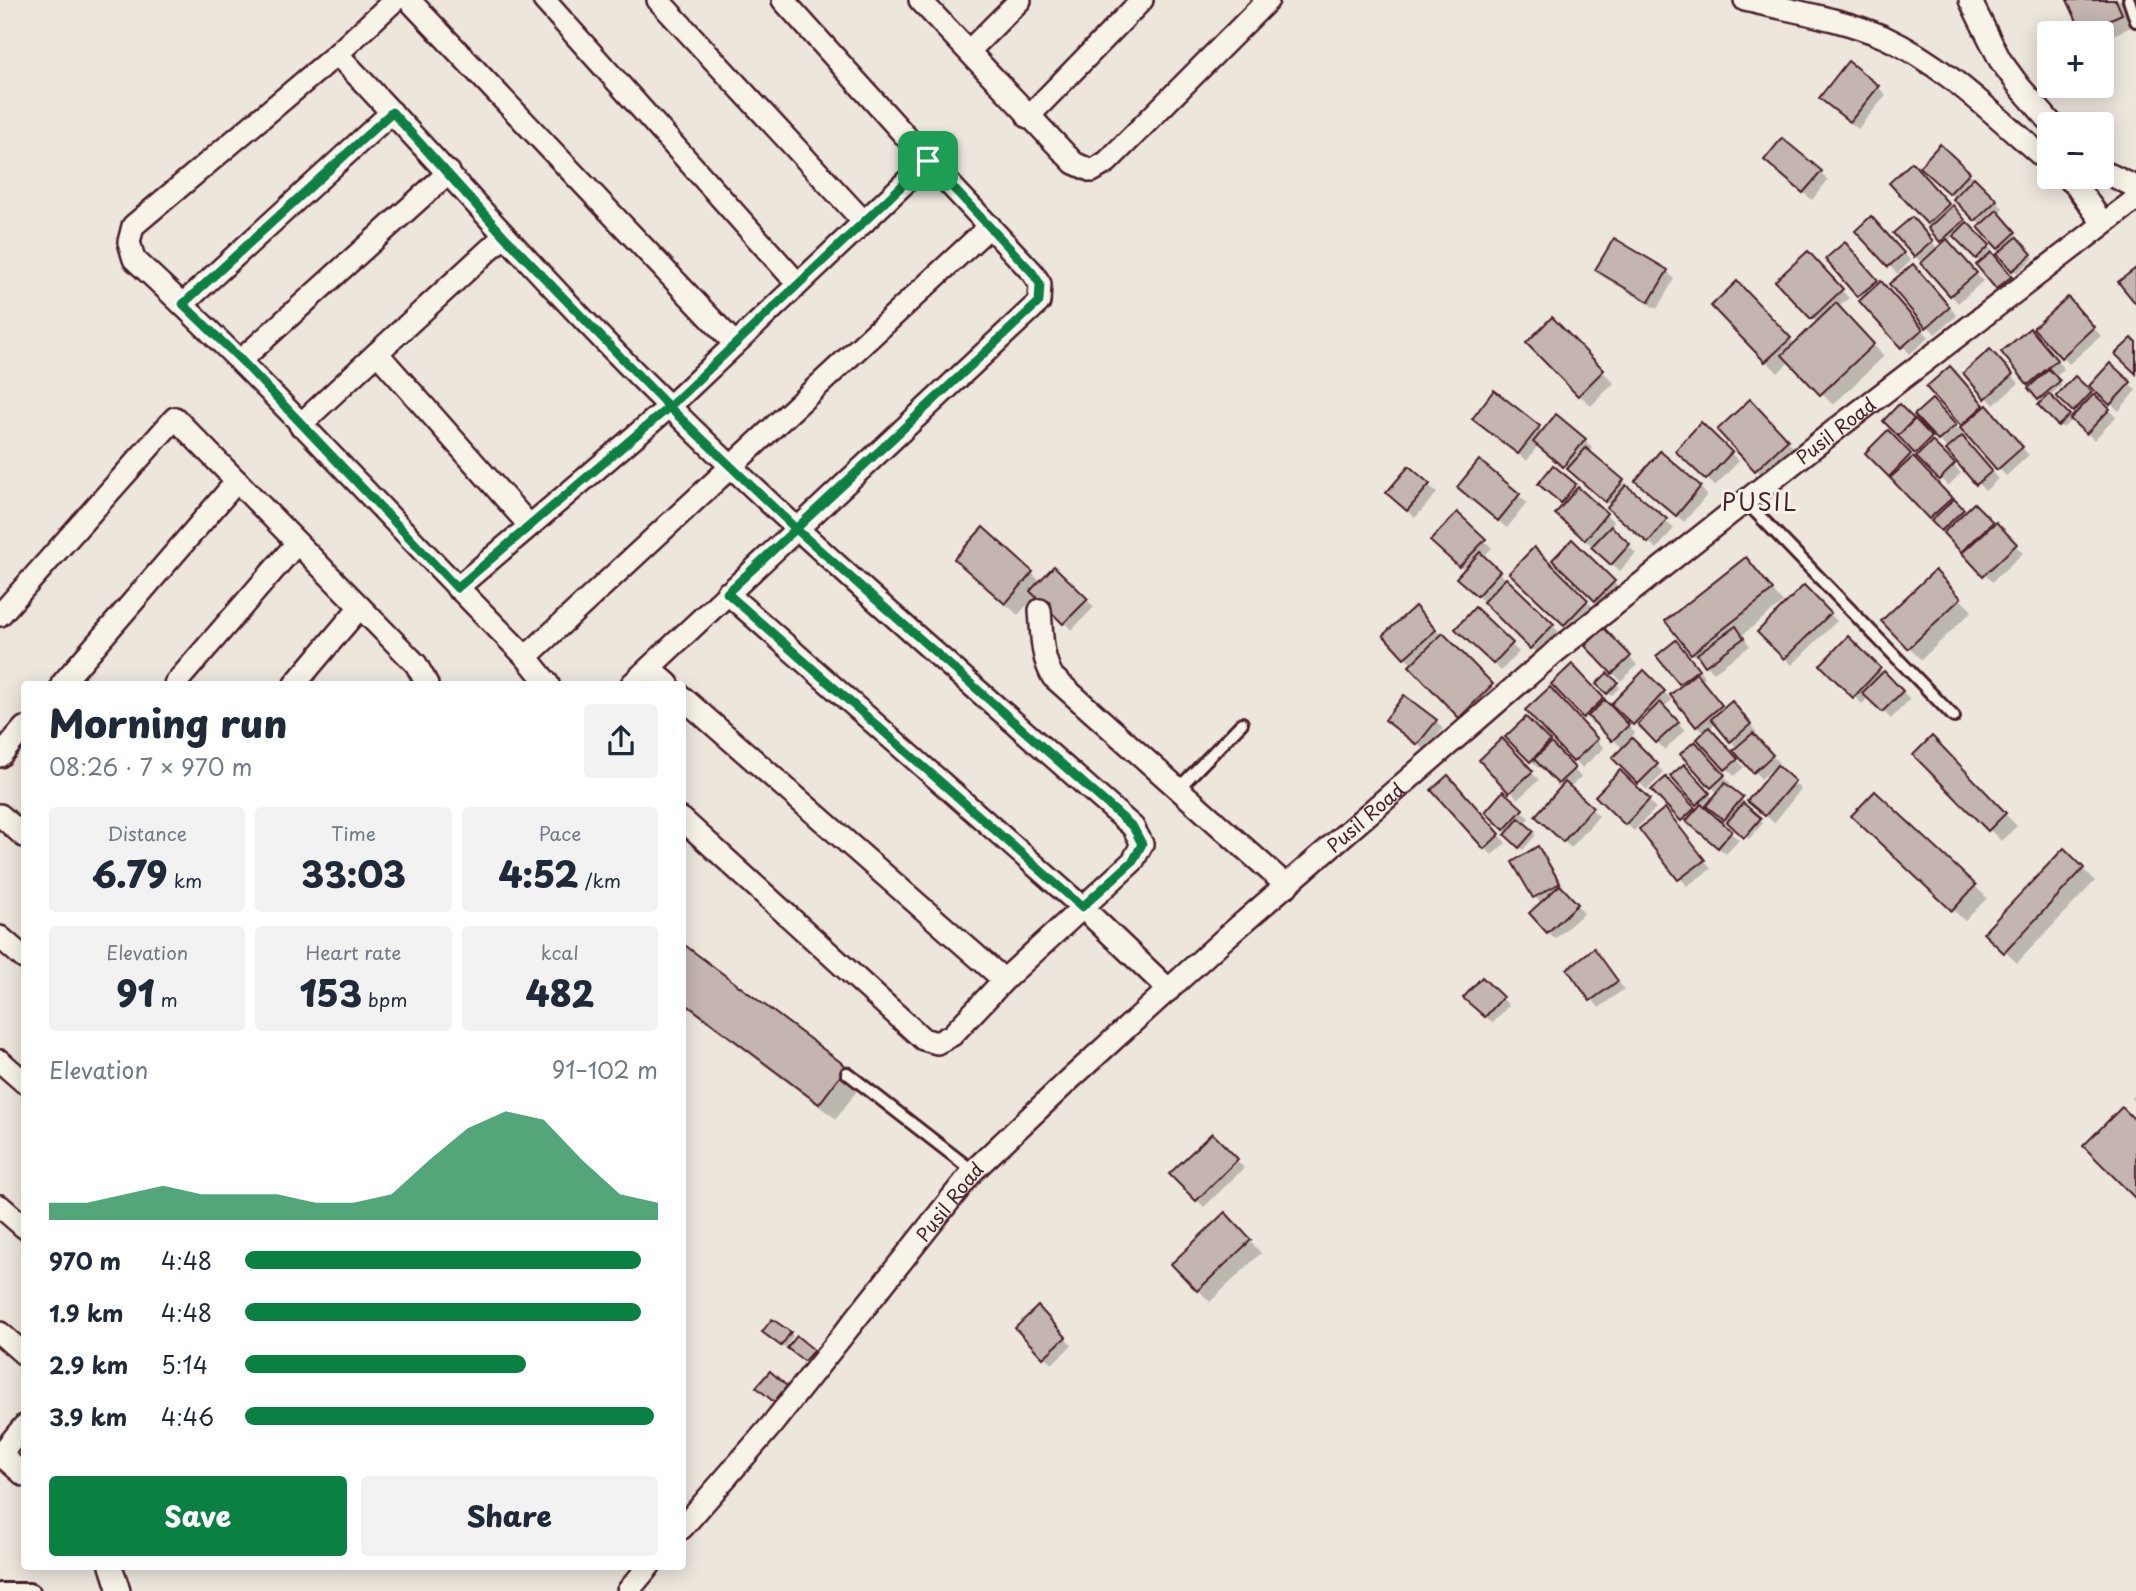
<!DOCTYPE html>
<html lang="en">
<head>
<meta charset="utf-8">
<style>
	body { margin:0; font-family:"Playpen Sans",sans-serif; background:#f2f2f3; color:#1f2937; height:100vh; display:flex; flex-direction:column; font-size:26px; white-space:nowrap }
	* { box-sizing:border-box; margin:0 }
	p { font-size:23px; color:#747a83 }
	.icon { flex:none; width:38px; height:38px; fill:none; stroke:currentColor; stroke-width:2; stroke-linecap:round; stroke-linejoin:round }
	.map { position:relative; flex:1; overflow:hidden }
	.sheet { position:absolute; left:21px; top:681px; width:665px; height:889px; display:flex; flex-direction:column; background:#fff; border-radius:7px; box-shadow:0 4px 18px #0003 }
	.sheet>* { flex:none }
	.buttons { position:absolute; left:2037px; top:21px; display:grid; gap:14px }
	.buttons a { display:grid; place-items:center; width:77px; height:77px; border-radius:7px; background:#fff; box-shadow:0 4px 18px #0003; font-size:35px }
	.pin { position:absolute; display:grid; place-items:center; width:60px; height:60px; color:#fff; margin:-30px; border-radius:14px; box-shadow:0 4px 10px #0006 }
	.round { display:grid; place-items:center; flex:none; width:74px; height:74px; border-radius:7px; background:#f2f2f3 }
	.head { display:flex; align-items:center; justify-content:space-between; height:119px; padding:0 28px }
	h1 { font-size:38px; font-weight:800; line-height:52px }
	.figures { display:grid; grid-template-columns:repeat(3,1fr); gap:10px; height:119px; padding:7px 28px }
	.figures div { display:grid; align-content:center; border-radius:7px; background:#f2f2f3; text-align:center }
	.figures b { font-size:35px; font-weight:800 }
	.figures small { font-size:19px; font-weight:400 }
	.figures p { font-size:19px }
	.chart { height:196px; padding:14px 28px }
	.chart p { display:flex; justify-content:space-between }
	.chart svg { width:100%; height:126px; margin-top:7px; fill:#0b8043; opacity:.7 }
	.button { display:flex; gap:14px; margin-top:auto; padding:14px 28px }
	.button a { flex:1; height:80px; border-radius:7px; background:#0b8043; color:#fff; font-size:28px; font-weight:800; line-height:80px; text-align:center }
	.button a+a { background:#f2f2f3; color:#1f2937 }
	ul { padding:0 28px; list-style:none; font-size:23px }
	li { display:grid; grid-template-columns:112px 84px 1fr; align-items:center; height:52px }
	li i { height:18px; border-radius:9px; background:#0b8043 }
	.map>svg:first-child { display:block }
	.shadow { fill:#0003 }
	.building { fill:#c4b5b0; stroke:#4a1f2b; stroke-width:2 }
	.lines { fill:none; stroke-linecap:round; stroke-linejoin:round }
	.lane-casing { stroke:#4a1f2b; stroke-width:16 }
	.street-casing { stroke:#4a1f2b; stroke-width:26 }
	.lane { stroke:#f7f3e8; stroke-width:10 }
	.street { stroke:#f7f3e8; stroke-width:21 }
	.route-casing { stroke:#fff; stroke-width:14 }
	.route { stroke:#0b8043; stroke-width:9 }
	.labels { text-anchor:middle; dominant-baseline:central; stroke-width:6; stroke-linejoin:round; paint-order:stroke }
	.street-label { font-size:19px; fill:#4a1f2b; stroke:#f7f3e8 }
	.quarter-label { font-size:23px; letter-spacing:2px; fill:#4a1f2b; stroke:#f7f3e8 }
</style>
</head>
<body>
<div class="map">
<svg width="2136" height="1591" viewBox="0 0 2136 1591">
	<rect width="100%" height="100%" fill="#ece6dd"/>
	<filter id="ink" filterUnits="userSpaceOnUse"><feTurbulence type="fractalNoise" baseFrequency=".0143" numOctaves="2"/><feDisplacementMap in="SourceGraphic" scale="14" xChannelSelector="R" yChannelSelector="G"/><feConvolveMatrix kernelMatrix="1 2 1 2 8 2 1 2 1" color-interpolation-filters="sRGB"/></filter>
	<g filter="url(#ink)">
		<g class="shadow">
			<polygon points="2069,0 2121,0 2133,26 2102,40 2102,33 2086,33 2083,31"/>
			<polygon points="1878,87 1886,95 1858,129 1829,105"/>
			<polygon points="1783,141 1828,180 1812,200 1774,168"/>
			<polygon points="1922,167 1969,173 2003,208 1998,214 2022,241 2020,243 2034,258 2017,273 2000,254 2002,252 1980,227 1982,226"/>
			<polygon points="1919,172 1992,250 1990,252 2014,280 2000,291 1981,263 1955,235 1947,242 1983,281 1958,303 1915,256 1920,227 1938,249 1945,244 1892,183"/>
			<polygon points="1879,226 1911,261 1897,274 1857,231"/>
			<polygon points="1852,251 1929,337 1910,354 1827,259"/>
			<polygon points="1815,261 1849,298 1838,308 1884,356 1833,405 1790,361 1778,373 1713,306 1737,284 1795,344 1817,323 1778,281"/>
			<polygon points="1597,270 1667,271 1674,279 1657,309 1605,278"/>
			<polygon points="1921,274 1957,316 1935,334 1892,284"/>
			<polygon points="2075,307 2101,336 2069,364 2062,356"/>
			<polygon points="1552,320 1614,383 1591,406 1528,343"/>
			<polygon points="2037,338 2064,369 2054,377 2062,385 2049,397 2072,420 2063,428 2040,405 2043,403 2031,389 2033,387 2030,383"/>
			<polygon points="1998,359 2019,383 1994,405 1966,374"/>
			<polygon points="2110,365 2136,390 2119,411 2099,394"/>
			<polygon points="1958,376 2029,455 2006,476 1928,388"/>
			<polygon points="2075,378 2116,417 2094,440 2073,419 2078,414 2058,396"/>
			<polygon points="1899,407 1934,441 1932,443 1961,473 1948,486 1885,421"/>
			<polygon points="1758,408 1794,448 1764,477 1720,430"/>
			<polygon points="1939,408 1962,434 1953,442 1955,445 1969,446 1998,479 1985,491 1917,415"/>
			<polygon points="1701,425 1739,461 1715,486 1677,451"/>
			<polygon points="1482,426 1539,427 1543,432 1585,440 1592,448 1588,452 1674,528 1657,549 1617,515 1611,506 1538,445 1527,461"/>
			<polygon points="1888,433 1953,502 1966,513 1974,505 2023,553 1992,582 1868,453"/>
			<polygon points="1479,462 1527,503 1507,528 1467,495"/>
			<polygon points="1553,467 1614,522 1609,527 1636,553 1620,571 1565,522 1565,506 1547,492"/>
			<polygon points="1409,468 1437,493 1415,518 1396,500"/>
			<polygon points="1700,487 1707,495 1684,522 1645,488"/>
			<polygon points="1457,514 1492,548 1483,557 1560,633 1539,655 1466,585 1465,571 1433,541"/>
			<polygon points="983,529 1041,582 1054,568 1094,607 1072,630 1036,595 1018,615 969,571"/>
			<polygon points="1572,542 1621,590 1604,607 1555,560"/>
			<polygon points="1534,550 1599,613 1577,636 1511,573"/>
			<polygon points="1746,559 1783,603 1742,635 1750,646 1714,672 1692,653"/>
			<polygon points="1935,573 1972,611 1921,660 1884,621"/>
			<polygon points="1804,588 1837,621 1792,665 1759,632"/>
			<polygon points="1475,610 1519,652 1501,671 1457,629"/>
			<polygon points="1422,616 1503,697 1472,728 1412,666 1413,665 1385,635"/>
			<polygon points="1604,630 1637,665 1621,681 1587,646"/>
			<polygon points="1848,638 1910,699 1891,719 1869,697 1862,704 1822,665"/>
			<polygon points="1684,650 1705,677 1701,681 1725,710 1740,711 1757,733 1754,736 1779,763 1775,767 1801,789 1774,823 1757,808 1776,769 1774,767 1761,779 1717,723 1709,729 1744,767 1734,776 1699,739 1705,733 1697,725 1683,686 1659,656"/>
			<polygon points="1572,666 1635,733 1630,739 1664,773 1647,790 1614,758 1623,749 1595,721 1592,724 1553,684"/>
			<polygon points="1644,672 1672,700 1663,708 1685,730 1665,750 1644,728 1642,731 1614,704"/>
			<polygon points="1607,675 1620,687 1611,696 1599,684"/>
			<polygon points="1557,697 1604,748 1582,768 1528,710"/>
			<polygon points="1526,719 1581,777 1569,788 1599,816 1571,848 1545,824 1564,787 1542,765 1538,768 1508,737"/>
			<polygon points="1436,721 1443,729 1426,751 1395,727"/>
			<polygon points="1932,739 2017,826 2001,841 1915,755"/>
			<polygon points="1502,741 1539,780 1518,799 1482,760"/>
			<polygon points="1702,751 1731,784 1728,787 1749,806 1747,808 1763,823 1749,839 1710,807 1706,811 1739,840 1726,854 1692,825 1690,828 1654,790 1666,779 1696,811 1700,806 1673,777 1691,774 1714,799 1718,794 1712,787"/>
			<polygon points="1620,773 1656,808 1634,831 1598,796"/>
			<polygon points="1455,785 1506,843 1492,855 1485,848"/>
			<polygon points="1504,794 1529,818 1523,824 1536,835 1523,850 1507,835 1509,833 1487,812"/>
			<polygon points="1673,818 1711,869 1687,886 1642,829"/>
			<polygon points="1866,828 1975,886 1987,898 1965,921"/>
			<polygon points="1538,849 1546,856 1566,891 1564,892 1584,913 1555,939 1548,932 1542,904 1535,897 1515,863"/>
			<polygon points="2064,850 2095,881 2017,963 1985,933"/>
			<polygon points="682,945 862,1084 836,1119 682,1003"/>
			<polygon points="1594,950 1624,989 1599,1008 1569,969"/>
			<polygon points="1482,980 1509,1005 1493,1023 1473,1006"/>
			<polygon points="2136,1093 2136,1104 2131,1098"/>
			<polygon points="1212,1135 1244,1168 1204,1207 1172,1174"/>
			<polygon points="1225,1215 1261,1253 1210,1302 1174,1264"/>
			<polygon points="1046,1316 1072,1345 1052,1364 1017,1328"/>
			<polygon points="790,1333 793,1336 785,1348 768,1335"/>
			<polygon points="793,1351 812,1351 816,1354 808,1363"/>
			<polygon points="786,1387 789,1390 778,1404 762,1390"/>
		</g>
		<g class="building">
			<polygon points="2067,0 2116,0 2122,14 2082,32"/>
			<polygon points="1848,61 1879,86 1850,122 1819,98"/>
			<polygon points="1782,138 1822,171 1803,193 1764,160"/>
			<polygon points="1940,144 1970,172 1949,194 1919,167"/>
			<polygon points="1912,162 1949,204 1927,224 1889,183"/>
			<polygon points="1974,177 1997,200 1975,221 1953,199"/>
			<polygon points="1953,205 1965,220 1940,242 1928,228"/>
			<polygon points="1997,210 2016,232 1998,249 1978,227"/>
			<polygon points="1871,216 1904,253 1888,267 1855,231"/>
			<polygon points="1912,217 1933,241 1914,257 1893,233"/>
			<polygon points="1967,222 1990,245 1976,259 1953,236"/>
			<polygon points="2017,237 2032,254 2012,271 1997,254"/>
			<polygon points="1614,238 1668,270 1649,302 1595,270"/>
			<polygon points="1947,239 1977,273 1950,296 1921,263"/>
			<polygon points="1845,242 1878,280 1857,297 1825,259"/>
			<polygon points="1808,251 1843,289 1811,319 1775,281"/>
			<polygon points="1992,252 2012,276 1996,289 1976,265"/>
			<polygon points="1913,264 1950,307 1926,328 1889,284"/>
			<polygon points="2136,268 2136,304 2118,282"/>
			<polygon points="1737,281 1791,338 1765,362 1711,306"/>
			<polygon points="1881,281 1923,329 1901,348 1859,301"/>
			<polygon points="2068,297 2094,327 2061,358 2033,328"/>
			<polygon points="1836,303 1874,344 1820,395 1782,355"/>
			<polygon points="1552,317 1604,370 1578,396 1526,343"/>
			<polygon points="2030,328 2057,360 2028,385 2001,352"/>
			<polygon points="2132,338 2136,342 2136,374 2115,354"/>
			<polygon points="1990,349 2013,374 1985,399 1963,373"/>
			<polygon points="2110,363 2131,382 2110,405 2089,386"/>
			<polygon points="1950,366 1984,405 1961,426 1926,387"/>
			<polygon points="2049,369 2060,381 2038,400 2028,388"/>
			<polygon points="2075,376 2092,392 2073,412 2056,396"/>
			<polygon points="1494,390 1540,426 1518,454 1472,419"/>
			<polygon points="2049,394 2070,415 2058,426 2038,405"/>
			<polygon points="2094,394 2110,409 2086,434 2070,419"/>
			<polygon points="1750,399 1788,440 1755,471 1717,430"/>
			<polygon points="1932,399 1956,425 1938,441 1914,415"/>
			<polygon points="1899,404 1914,419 1898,436 1883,421"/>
			<polygon points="1987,405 2023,447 1997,470 1960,428"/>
			<polygon points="1556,414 1586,439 1563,467 1533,442"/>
			<polygon points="1915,419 1932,437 1915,454 1898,436"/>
			<polygon points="1701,422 1732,452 1706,480 1675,451"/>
			<polygon points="1888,430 1911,454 1889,477 1865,453"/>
			<polygon points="1962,436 1992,471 1976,485 1946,450"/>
			<polygon points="1932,441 1955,464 1939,480 1916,457"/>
			<polygon points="1586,448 1624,480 1605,502 1567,469"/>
			<polygon points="1660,451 1701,486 1676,516 1635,481"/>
			<polygon points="1913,457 1952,498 1929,519 1890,478"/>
			<polygon points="1479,460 1520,494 1498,521 1457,487"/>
			<polygon points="1553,465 1576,484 1561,503 1538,484"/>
			<polygon points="1409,466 1430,484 1407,511 1386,493"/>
			<polygon points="1626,485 1667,519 1648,543 1607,508"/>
			<polygon points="1578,487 1607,513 1585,540 1555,514"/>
			<polygon points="1954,499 1964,509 1941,531 1931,521"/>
			<polygon points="1974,503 1993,522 1961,552 1943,533"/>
			<polygon points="1457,512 1486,539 1459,567 1430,541"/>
			<polygon points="1996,522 2017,544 1983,576 1962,553"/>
			<polygon points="1611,526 1630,544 1611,565 1591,547"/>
			<polygon points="983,527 1033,572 1005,604 954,559"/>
			<polygon points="1572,539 1615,581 1595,601 1552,560"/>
			<polygon points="1534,547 1588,600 1564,625 1509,573"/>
			<polygon points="1480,552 1500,571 1477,596 1456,578"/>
			<polygon points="1746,557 1773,590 1691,654 1665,621"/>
			<polygon points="1054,566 1088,599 1063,624 1030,591"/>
			<polygon points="1935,570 1961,598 1908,649 1881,621"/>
			<polygon points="1506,578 1554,624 1530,649 1483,602"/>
			<polygon points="1804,585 1831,613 1784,659 1757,632"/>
			<polygon points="1415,606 1436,630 1404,658 1383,635"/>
			<polygon points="1475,607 1513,643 1493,664 1455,629"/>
			<polygon points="1736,626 1744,638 1705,666 1697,654"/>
			<polygon points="1604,628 1631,656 1612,674 1585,646"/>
			<polygon points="1443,633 1493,684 1459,718 1409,666"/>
			<polygon points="1848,636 1881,668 1853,698 1820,665"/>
			<polygon points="1676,640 1699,669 1679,684 1656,656"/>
			<polygon points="1572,664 1604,698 1583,718 1551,684"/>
			<polygon points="1644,670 1665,691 1633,725 1611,704"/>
			<polygon points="1884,671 1903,691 1882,712 1862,693"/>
			<polygon points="1607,673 1618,682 1607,694 1596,684"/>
			<polygon points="1696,673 1722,705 1696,727 1670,695"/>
			<polygon points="1550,687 1598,739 1573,762 1525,710"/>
			<polygon points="1404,695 1437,720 1417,745 1385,720"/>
			<polygon points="1605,700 1629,725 1612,741 1588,716"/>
			<polygon points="1732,701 1751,724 1730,742 1711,719"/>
			<polygon points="1660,702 1679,722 1656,743 1638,724"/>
			<polygon points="1526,717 1550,741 1530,762 1505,737"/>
			<polygon points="1709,727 1738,759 1725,770 1697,739"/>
			<polygon points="1753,733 1773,755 1753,773 1733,750"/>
			<polygon points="1932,736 2006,813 1988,831 1913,755"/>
			<polygon points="1502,738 1533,771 1509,793 1479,760"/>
			<polygon points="1632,738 1658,764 1638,784 1612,758"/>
			<polygon points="1695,741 1725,775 1711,788 1680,754"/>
			<polygon points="1551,743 1575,768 1558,784 1534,759"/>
			<polygon points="1684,764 1710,793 1696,805 1670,776"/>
			<polygon points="1777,765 1795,781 1765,816 1747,801"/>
			<polygon points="1620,770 1650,799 1625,825 1595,796"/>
			<polygon points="1448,775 1500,834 1484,849 1431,790"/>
			<polygon points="1666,777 1695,808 1681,821 1651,790"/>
			<polygon points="1565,782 1593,807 1563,842 1535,816"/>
			<polygon points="1725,783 1743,797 1724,820 1706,806"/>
			<polygon points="1503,791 1523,809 1504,830 1485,812"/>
			<polygon points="1875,791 1976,885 1952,911 1851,816"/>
			<polygon points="1743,803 1761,818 1744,838 1727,822"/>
			<polygon points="1701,804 1732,831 1718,848 1686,821"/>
			<polygon points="1665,808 1705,860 1678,880 1639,829"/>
			<polygon points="1519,818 1534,831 1519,848 1505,835"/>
			<polygon points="1538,846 1560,883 1533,898 1512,862"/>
			<polygon points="2064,848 2084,868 2004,953 1983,933"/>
			<polygon points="1560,885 1578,904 1547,933 1529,913"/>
			<polygon points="682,943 847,1067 819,1104 682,1001"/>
			<polygon points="1594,948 1618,981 1590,1001 1567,969"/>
			<polygon points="1482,977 1503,997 1485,1017 1463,998"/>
			<polygon points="2122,1107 2136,1121 2136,1199 2083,1146"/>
			<polygon points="1212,1133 1238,1159 1196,1201 1169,1174"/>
			<polygon points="1225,1212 1251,1240 1197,1291 1171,1264"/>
			<polygon points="1038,1306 1066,1337 1043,1358 1015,1328"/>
			<polygon points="772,1319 791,1332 781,1346 762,1332"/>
			<polygon points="797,1336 814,1350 804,1361 787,1348"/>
			<polygon points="770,1371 787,1386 774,1402 756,1387"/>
		</g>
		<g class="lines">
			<g class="lane-casing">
				<g id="lane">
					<polyline points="2129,0 2136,21"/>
					<polyline points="1746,502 1954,717"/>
					<polyline points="1177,790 1242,723"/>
					<polyline points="847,1073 973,1171"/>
					<polyline points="0,1589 29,1589 34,1591"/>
				</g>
			</g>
			<g class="street-casing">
				<g id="street">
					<polyline points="409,0 735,344"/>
					<polyline points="544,0 798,284"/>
					<polyline points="658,0 864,222"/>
					<polyline points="920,0 1074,163 1092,171 1107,162 1268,0"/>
					<path d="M 1745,0 C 1791,11 1840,18 1884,37 C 1947,66 1997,118 2049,162"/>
					<polyline points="1970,0 2000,60 2019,86 2052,124"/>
					<polyline points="969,51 1020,0"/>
					<polyline points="337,54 395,0"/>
					<polyline points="1028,117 1142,0"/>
					<polyline points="2102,171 2136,187"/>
					<polyline points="2066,177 2074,183 2103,223"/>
					<polyline points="183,304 392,112"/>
					<polyline points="377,353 504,236"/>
					<polyline points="241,360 449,172"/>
					<polyline points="300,425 377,353 529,525"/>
					<polyline points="457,588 669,407 928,161"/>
					<polyline points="727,593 1082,907 1169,990"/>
					<path d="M 1040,610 C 1042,633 1041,657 1053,677 L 1287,886"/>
					<polyline points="0,615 175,418 416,664 427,684"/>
					<polyline points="526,657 990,226"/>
					<polyline points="650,668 668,684"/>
					<polyline points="62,684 237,481"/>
					<polyline points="175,684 297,543"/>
					<polyline points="295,684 360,607"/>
					<path d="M 548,684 L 526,657 C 394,525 271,385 134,259 L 129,242 L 133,226 L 337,54 C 448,171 554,294 670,407 C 818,554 977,689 1133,827 L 1142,844 L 1133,861 L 1004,980 L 952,1035 L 937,1043 L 923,1039 L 682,819"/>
					<polyline points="632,684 1039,302 1040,284 1032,272 928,161 783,0"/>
					<polyline points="682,697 1004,980"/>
					<polyline points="0,756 24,728"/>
					<polyline points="0,815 24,836"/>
					<polyline points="0,937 24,958"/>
					<polyline points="0,1061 24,1082"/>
					<polyline points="0,1206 24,1227"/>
					<polyline points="0,1333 24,1354"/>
					<polyline points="0,1454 24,1475"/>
					<polyline points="0,1455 24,1426"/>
					<path id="s1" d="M 682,1528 L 770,1427 L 973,1171 L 1068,1081 L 1223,940 L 1555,652 L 1839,427 L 2136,199"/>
					<polyline points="111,1566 119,1591"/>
					<polyline points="628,1591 649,1566"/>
				</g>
			</g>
			<use href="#lane" class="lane"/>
			<use href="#street" class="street"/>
		</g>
	</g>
	<g class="lines" filter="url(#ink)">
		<g class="route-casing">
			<path id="route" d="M 928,161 L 669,407 L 504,236 L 392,112 L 183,304 L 241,360 L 457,588 L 669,407 L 796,529 L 1133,827 L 1142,844 L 1133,861 L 1082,907 L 727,593 C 831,496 935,399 1039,302 L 1040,284 L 1032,272 L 928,161"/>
		</g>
		<use href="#route" class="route"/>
	</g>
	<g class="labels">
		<g class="street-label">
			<text stroke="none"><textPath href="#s1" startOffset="1598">Pusil Road</textPath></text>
			<text stroke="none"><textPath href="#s1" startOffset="989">Pusil Road</textPath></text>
			<text stroke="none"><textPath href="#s1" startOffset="422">Pusil Road</textPath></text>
		</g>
		<g class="quarter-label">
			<text x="1760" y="501">PUSIL</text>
		</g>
	</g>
</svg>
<div class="buttons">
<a>+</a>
<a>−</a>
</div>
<div class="pin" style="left:928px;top:161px;background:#1e9e55"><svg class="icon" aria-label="arrive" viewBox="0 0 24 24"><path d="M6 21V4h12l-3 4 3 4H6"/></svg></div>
<section class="sheet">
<div class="head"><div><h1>Morning run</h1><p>08:26 · 7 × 970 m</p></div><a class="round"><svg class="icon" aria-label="share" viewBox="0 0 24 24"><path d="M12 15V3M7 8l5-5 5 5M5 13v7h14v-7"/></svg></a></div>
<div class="figures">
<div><p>Distance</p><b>6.79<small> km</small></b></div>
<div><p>Time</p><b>33:03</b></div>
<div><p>Pace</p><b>4:52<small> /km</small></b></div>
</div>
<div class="figures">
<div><p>Elevation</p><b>91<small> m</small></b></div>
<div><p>Heart rate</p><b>153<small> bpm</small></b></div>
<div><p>kcal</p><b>482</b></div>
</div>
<div class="chart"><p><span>Elevation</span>91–102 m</p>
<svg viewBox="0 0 160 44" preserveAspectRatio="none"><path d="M0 44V38L10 38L20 35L30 32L40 35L50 35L60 35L70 38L80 38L90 35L100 23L110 12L120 6L130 9L140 23L150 35L160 38V44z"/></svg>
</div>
<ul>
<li><b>970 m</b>4:48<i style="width:96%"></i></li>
<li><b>1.9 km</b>4:48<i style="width:96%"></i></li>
<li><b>2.9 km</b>5:14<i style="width:68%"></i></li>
<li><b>3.9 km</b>4:46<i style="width:99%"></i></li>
</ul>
<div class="button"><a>Save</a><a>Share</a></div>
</section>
</div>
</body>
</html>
